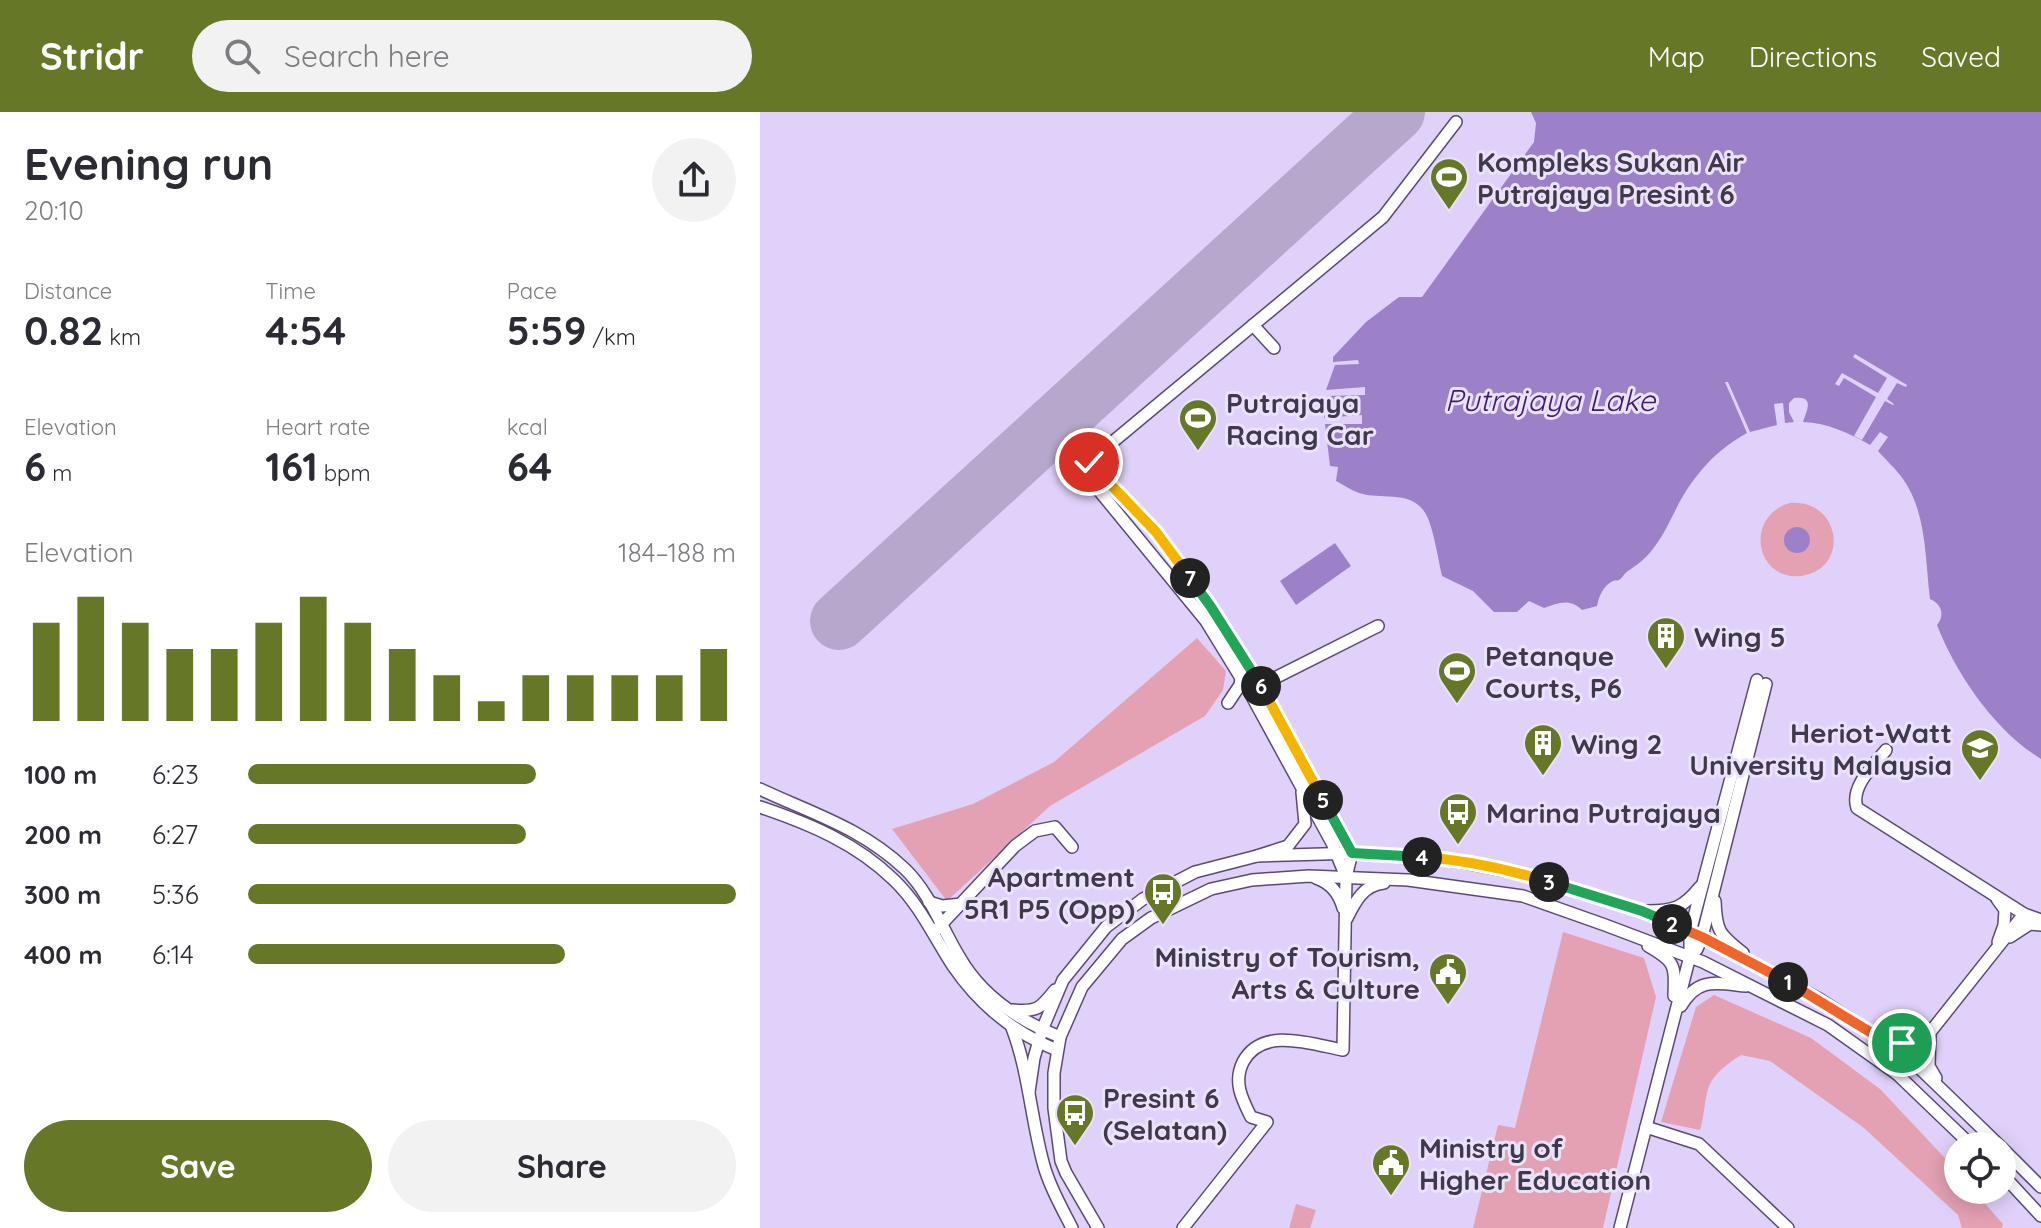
<!DOCTYPE html>
<html lang="en">
<head>
<meta charset="utf-8">
<style>
	body { margin:0; font-family:Quicksand,sans-serif; background:#f2f2f3; color:#2b2b33; height:100vh; display:flex; flex-direction:column; font-size:30px; white-space:nowrap }
	* { box-sizing:border-box; margin:0 }
	p { font-size:26px; color:#7c7c81 }
	.icon { flex:none; width:44px; height:44px; fill:none; stroke:currentColor; stroke-width:2; stroke-linecap:round; stroke-linejoin:round }
	.map { position:relative; flex:1; overflow:hidden }
	.drawer { display:flex; flex-direction:column; background:#fff; width:760px }
	.drawer>* { flex:none }
	.controls { position:absolute; left:1184px; top:1020px; display:grid; gap:16px }
	.controls a { display:grid; place-items:center; width:72px; height:72px; border-radius:50%; background:#fff; box-shadow:0 4px 20px #0003; font-size:40px }
	.pin { position:absolute; display:grid; place-items:center; width:68px; height:68px; color:#fff; margin:-34px; border:4px solid #fff; border-radius:50%; box-shadow:0 2px 8px #0007 }
	.km { position:absolute; width:40px; height:40px; margin:-20px; border-radius:50%; background:#222; color:#fff; font-size:22px; line-height:40px; text-align:center }
	.round { display:grid; place-items:center; flex:none; width:84px; height:84px; border-radius:42px; background:#f2f2f3 }
	.headline { display:flex; align-items:center; justify-content:space-between; height:136px; padding:0 24px }
	h1 { font-size:44px; font-weight:700; line-height:60px }
	.figures { display:grid; grid-template-columns:repeat(3,1fr); gap:12px; height:136px; padding:8px 24px }
	.figures div { display:grid; align-content:center }
	.figures b { font-size:40px; font-weight:700 }
	.figures small { font-size:22px; font-weight:400 }
	.figures p { font-size:22px }
	.chart { height:224px; padding:16px 24px }
	.chart p { display:flex; justify-content:space-between }
	.chart svg { width:100%; height:144px; margin-top:8px; stroke:#667827; stroke-width:6 }
	.action { display:flex; gap:16px; margin-top:auto; padding:16px 24px }
	.action a { flex:1; height:92px; border-radius:48px; background:#667827; color:#fff; font-size:32px; font-weight:700; line-height:92px; text-align:center }
	.action a+a { background:#f2f2f3; color:#2b2b33 }
	ul { padding:0 24px; list-style:none; font-size:26px }
	li { display:grid; grid-template-columns:128px 96px 1fr; align-items:center; height:60px }
	li i { height:20px; border-radius:10px; background:#667827 }
	header { display:flex; align-items:center; gap:48px; box-sizing:border-box; height:112px; padding:0 40px; background:#667827; color:#fff }
	header strong { font-size:38px }
	nav { display:flex; gap:44px; margin-inline-start:auto; font-size:28px }
	.search { width:560px; height:72px; background:#f2f2f3; display:flex; align-items:center; gap:20px; box-sizing:border-box; padding:0 28px; border-radius:44px; color:#7c7c81; font-size:30px }
	main { display:flex; flex:1; min-height:0 }
	.map>svg:first-child { display:block }
	.green { fill:#e4a1b4; fill-rule:evenodd }
	.water { fill:#9c81c9 }
	.pier { fill:#e0d1fb }
	.lines { fill:none; stroke-linecap:round; stroke-linejoin:round }
	.runway { stroke:#b6a8cd; stroke-width:58 }
	.minor-casing { stroke:#5b4a76; stroke-width:14 }
	.minor { stroke:#fff; stroke-width:11 }
	.split-1-casing { stroke:#fff; stroke-width:16 }
	.split-2-casing { stroke:#fff; stroke-width:16 }
	.split-3-casing { stroke:#fff; stroke-width:16 }
	.split-4-casing { stroke:#fff; stroke-width:16 }
	.split-5-casing { stroke:#fff; stroke-width:16 }
	.split-6-casing { stroke:#fff; stroke-width:16 }
	.split-7-casing { stroke:#fff; stroke-width:16 }
	.split-8-casing { stroke:#fff; stroke-width:16 }
	.split-1 { stroke:#f0652b; stroke-width:10 }
	.split-2 { stroke:#f0652b; stroke-width:10 }
	.split-3 { stroke:#22a559; stroke-width:10 }
	.split-4 { stroke:#f5b400; stroke-width:10 }
	.split-5 { stroke:#22a559; stroke-width:10 }
	.split-6 { stroke:#f5b400; stroke-width:10 }
	.split-7 { stroke:#22a559; stroke-width:10 }
	.split-8 { stroke:#f5b400; stroke-width:10 }
	.labels { text-anchor:middle; dominant-baseline:central; stroke-width:6; stroke-linejoin:round; paint-order:stroke }
	.poi-label { font-size:28px; font-weight:bold; fill:#40384d; stroke:#e9e2f8; text-anchor:start }
	.water-label { font-size:30px; font-style:italic; fill:#431a70; stroke:#e9e2f8 }
</style>
</head>
<body>
<header>
<strong>Stridr</strong>
<div class="search"><svg class="icon" aria-label="search" viewBox="0 0 24 24"><circle cx="10" cy="10" r="6"/><path d="M15 15l6 6"/></svg>Search here</div>
<nav><a>Map</a><a>Directions</a><a>Saved</a></nav>
</header>
<main>
<section class="drawer">
<div class="headline"><div><h1>Evening run</h1><p>20:10</p></div><a class="round"><svg class="icon" aria-label="share" viewBox="0 0 24 24"><path d="M12 15V3M7 8l5-5 5 5M5 13v7h14v-7"/></svg></a></div>
<div class="figures">
<div><p>Distance</p><b>0.82<small> km</small></b></div>
<div><p>Time</p><b>4:54</b></div>
<div><p>Pace</p><b>5:59<small> /km</small></b></div>
</div>
<div class="figures">
<div><p>Elevation</p><b>6<small> m</small></b></div>
<div><p>Heart rate</p><b>161<small> bpm</small></b></div>
<div><p>kcal</p><b>64</b></div>
</div>
<div class="chart"><p><span>Elevation</span>184–188 m</p>
<svg viewBox="0 0 160 44" preserveAspectRatio="none"><path d="M5 44V14M15 44V6M25 44V14M35 44V22M45 44V22M55 44V14M65 44V6M75 44V14M85 44V22M95 44V30M105 44V38M115 44V30M125 44V30M135 44V30M145 44V30M155 44V22"/></svg>
</div>
<ul>
<li><b>100 m</b>6:23<i style="width:59%"></i></li>
<li><b>200 m</b>6:27<i style="width:57%"></i></li>
<li><b>300 m</b>5:36<i style="width:100%"></i></li>
<li><b>400 m</b>6:14<i style="width:65%"></i></li>
</ul>
<div class="action"><a>Save</a><a>Share</a></div>
</section>
<div class="map">
<svg width="1281" height="1116" viewBox="0 0 1281 1116">
	<rect width="100%" height="100%" fill="#e0d1fb"/>
	<g class="green">
		<path d="M 1030,391 C 1082,387 1090,458 1041,464 C 995,469 984,404 1030,391 ZM 1037,415 L 1044,417 L 1050,427 L 1047,435 C 1037,444 1024,438 1025,424 Z"/>
		<polygon points="437,526 466,559 463,578 445,604 290,694 187,789 132,717 213,692 294,650"/>
		<polygon points="803,820 884,846 896,885 843,1116 713,1116 738,1013 755,1016"/>
		<path d="M 954,883 L 1051,926 L 1120,977 L 1198,1060 L 1198,1078 L 1213,1078 L 1243,1112 L 1242,1116 L 1202,1116 L 1198,1103 L 1104,1016 L 1010,949 L 981,943 C 969,951 955,960 949,974 C 945,984 944,1006 940,1018 L 901,1010 L 936,895 Z"/>
		<polygon points="536,1092 556,1098 550,1116 529,1116"/>
	</g>
	<g class="water">
		<path d="M 771,0 L 1281,0 L 1281,647 C 1235,619 1196,562 1177,513 C 1185,503 1182,492 1170,487 C 1165,447 1167,401 1143,367 C 1136,357 1126,348 1118,339 L 1128,325 L 1120,320 L 1110,333 C 1089,321 1068,311 1043,310 C 1046,300 1056,283 1034,286 L 1029,291 L 1029,300 L 1034,310 L 1025,311 L 1023,291 L 1014,292 L 1017,313 L 990,320 L 968,270 L 965,270 L 987,321 C 956,338 936,361 919,391 C 910,409 901,429 887,444 C 881,450 875,454 868,459 C 864,461 863,466 859,468 C 857,469 855,468 853,469 C 843,474 839,484 837,494 L 822,498 C 810,486 798,491 784,496 L 769,489 L 757,500 L 734,500 L 713,479 L 682,464 C 678,446 675,426 669,409 C 657,375 623,389 599,381 C 591,378 584,373 576,369 L 578,355 L 570,354 L 565,312 L 602,312 L 602,303 L 564,306 L 567,284 L 605,283 L 605,275 L 566,278 L 575,253 L 599,252 L 598,248 L 573,250 L 573,245 L 606,210 L 639,185 L 662,185 L 774,30 L 776,11 Z"/>
		<circle cx="1037" cy="428" r="13"/>
		<polygon points="575,431 591,454 536,493 520,469"/>
	</g>
	<polygon class="pier" points="1095,242 1147,273 1146,275 1137,271 1127,287 1134,292 1133,293 1125,289 1102,328 1094,324 1116,285 1084,266 1079,274 1075,272 1082,261 1118,281 1127,266 1093,245"/>
	<g class="lines">
		<polyline class="runway" points="79,509 636,0"/>
		<g class="minor-casing">
			<g id="minor">
				<polyline points="493,213 514,236"/>
				<polyline points="329,350 396,420 451,495 500,573 592,741"/>
				<polyline points="497,575 618,514"/>
				<polyline points="468,591 480,573 481,567"/>
				<path d="M 1126,638 C 1113,654 1090,675 1097,696 L 1264,802 L 1281,808"/>
				<path d="M 0,677 C 53,702 100,715 145,757 C 170,781 182,817 200,846 C 222,884 260,909 300,925"/>
				<path d="M 0,695 C 50,712 96,731 134,768 C 160,793 174,825 193,854 C 219,892 254,921 297,938"/>
				<polyline points="497,744 597,741 684,747 767,763 882,799 942,825 1002,856 1059,887 1110,920 1149,946 1240,1034"/>
				<polyline points="586,765 572,731 489,579 446,509 341,381 319,358 623,105 696,10"/>
				<path d="M 556,766 C 571,771 579,781 583,796"/>
				<polyline points="1237,787 1245,798 1244,813 1238,830"/>
				<path d="M 955,789 C 956,819 959,822 983,841"/>
				<polyline points="169,790 182,794 202,792"/>
				<path d="M 887,799 C 914,799 923,796 940,775"/>
				<path d="M 587,806 C 595,790 603,773 624,771"/>
				<polyline points="177,817 255,734 275,719 295,715 312,735"/>
				<polyline points="1250,825 1270,812 1281,813"/>
				<path d="M 888,834 C 916,850 915,853 914,884"/>
				<polyline points="930,844 937,837 942,825 1006,572"/>
				<path d="M 921,894 C 938,865 956,871 986,874"/>
				<path d="M 253,898 C 277,900 280,897 295,878"/>
				<path d="M 252,916 C 269,960 271,1008 284,1054 C 290,1076 302,1096 312,1116"/>
				<polyline points="1170,921 1169,954 1176,966"/>
				<polyline points="1129,927 1142,931 1169,921"/>
				<polyline points="1137,962 1264,802"/>
				<polyline points="269,980 274,946 282,918 303,868 346,815 383,787 435,760 497,744 528,734 545,712 542,680"/>
				<polyline points="886,1015 939,1032 1028,1116"/>
				<polyline points="1242,1036 1281,1075"/>
				<polyline points="1242,1062 1281,1104"/>
				<polyline points="338,1116 306,1061 301,1049 294,996 294,961 300,925 322,875 362,827 391,806 451,777 492,768 549,764 648,768 763,784 845,813 943,850 1068,913 1137,962 1212,1034"/>
				<path d="M 423,1116 L 507,1010 L 491,1005 C 482,987 473,970 483,950 C 502,914 551,932 583,938 L 586,765 L 592,741"/>
				<polyline points="860,1116 930,844 930,820 997,568"/>
			</g>
		</g>
		<use href="#minor" class="minor"/>
	</g>
	<g class="lines">
		<g class="split-1-casing">
			<polyline id="split-1" points="1028,870 1110,920 1142,931"/>
		</g>
		<g class="split-2-casing">
			<polyline id="split-2" points="912,812 942,825 1028,870"/>
		</g>
		<g class="split-3-casing">
			<polyline id="split-3" points="789,770 882,799 912,812"/>
		</g>
		<g class="split-4-casing">
			<path id="split-4" d="M 662,745 C 704,748 748,757 789,770"/>
		</g>
		<g class="split-5-casing">
			<polyline id="split-5" points="563,688 592,741 662,745"/>
		</g>
		<g class="split-6-casing">
			<polyline id="split-6" points="501,574 563,688"/>
		</g>
		<g class="split-7-casing">
			<polyline id="split-7" points="430,466 451,495 501,574"/>
		</g>
		<g class="split-8-casing">
			<polyline id="split-8" points="329,350 396,420 430,466"/>
		</g>
		<use href="#split-1" class="split-1"/>
		<use href="#split-2" class="split-2"/>
		<use href="#split-3" class="split-3"/>
		<use href="#split-4" class="split-4"/>
		<use href="#split-5" class="split-5"/>
		<use href="#split-6" class="split-6"/>
		<use href="#split-7" class="split-7"/>
		<use href="#split-8" class="split-8"/>
	</g>
	<defs>
		<g id="stadium-pin" transform="scale(2)"><path d="M0 17L-7.5 6A9.5 9.5 0 1 1 7.5 6Z" fill="#667827" stroke="#e9e2f8"/><path d="M0-5a6.5 5 0 1 0 0 10a6.5 5 0 1 0 0-10ZM-3.5-1.8h7v3.6h-7Z" fill="#fff"/></g>
		<g id="building-pin" transform="scale(2)"><path d="M0 17L-7.5 6A9.5 9.5 0 1 1 7.5 6Z" fill="#667827" stroke="#e9e2f8"/><path d="M-4-6H4V6H1V3H-1V6H-4ZM-2.5-4.3h1.7v1.8h-1.7ZM.8-4.3h1.7v1.8H.8ZM-2.5-1h1.7V.8h-1.7ZM.8-1h1.7V.8H.8Z" fill="#fff"/></g>
		<g id="university-pin" transform="scale(2)"><path d="M0 17L-7.5 6A9.5 9.5 0 1 1 7.5 6Z" fill="#667827" stroke="#e9e2f8"/><path d="M0-5L7-2L0 1L-7-2ZM-4 1L0 2.5L4 1V4Q0 6-4 4Z" fill="#fff"/></g>
		<g id="bus-pin" transform="scale(2)"><path d="M0 17L-7.5 6A9.5 9.5 0 1 1 7.5 6Z" fill="#667827" stroke="#e9e2f8"/><path d="M-5-6H5V4H4V6H2V4H-2V6H-4V4H-5ZM-3.5-4V0h7V-4ZM-3.5 1.2v1.5H-2V1.2ZM2 1.2v1.5H3.5V1.2Z" fill="#fff"/></g>
		<g id="civic-pin" transform="scale(2)"><path d="M0 17L-7.5 6A9.5 9.5 0 1 1 7.5 6Z" fill="#667827" stroke="#e9e2f8"/><path d="M-.6-6.5H3V-4.5H.6V-3L4-1V1h2V6H-6V1h2V-1L-.6-3ZM-1.2 2.5V6h2.4V2.5Z" fill="#fff"/></g>
	</defs>
	<g fill-rule="evenodd">
		<use href="#stadium-pin" x="689" y="65"/>
		<use href="#stadium-pin" x="438" y="306"/>
		<use href="#building-pin" x="906" y="524"/>
		<use href="#stadium-pin" x="697" y="559"/>
		<use href="#building-pin" x="783" y="631"/>
		<use href="#university-pin" x="1220" y="636"/>
		<use href="#bus-pin" x="698" y="700"/>
		<use href="#bus-pin" x="403" y="780"/>
		<use href="#civic-pin" x="688" y="860"/>
		<use href="#bus-pin" x="315" y="1001"/>
		<use href="#civic-pin" x="631" y="1051"/>
	</g>
	<g class="labels">
		<g class="poi-label">
			<text x="717" y="49">Kompleks Sukan Air<tspan x="717" dy="32">Putrajaya Presint 6</tspan></text>
			<text x="466" y="290">Putrajaya<tspan x="466" dy="32">Racing Car</tspan></text>
			<text x="934" y="524">Wing 5</text>
			<text x="725" y="543">Petanque<tspan x="725" dy="32">Courts, P6</tspan></text>
			<text x="1192" y="620" text-anchor="end">Heriot-Watt<tspan x="1192" dy="32">University Malaysia</tspan></text>
			<text x="811" y="631">Wing 2</text>
			<text x="726" y="700">Marina Putrajaya</text>
			<text x="375" y="764" text-anchor="end">Apartment<tspan x="375" dy="32">5R1 P5 (Opp)</tspan></text>
			<text x="660" y="844" text-anchor="end">Ministry of Tourism,<tspan x="660" dy="32">Arts &amp; Culture</tspan></text>
			<text x="343" y="985">Presint 6<tspan x="343" dy="32">(Selatan)</tspan></text>
			<text x="659" y="1035">Ministry of<tspan x="659" dy="32">Higher Education</tspan></text>
		</g>
		<g class="water-label">
			<text x="790" y="288">Putrajaya Lake</text>
		</g>
	</g>
</svg>
<div class="controls">
<a><svg class="icon" aria-label="locate" viewBox="0 0 24 24"><circle cx="12" cy="12" r="6"/><path d="M12 2v4M12 18v4M2 12h4M18 12h4"/></svg></a>
</div>
<div class="pin" style="left:1142px;top:931px;background:#1e9e55"><svg class="icon" aria-label="arrive" viewBox="0 0 24 24"><path d="M6 21V4h12l-3 4 3 4H6"/></svg></div>
<div class="pin" style="left:329px;top:350px;background:#d93025"><svg class="icon" aria-label="check" viewBox="0 0 24 24"><path d="M5 12l5 5 9-10"/></svg></div>
<b class="km" style="left:1028px;top:870px">1</b>
<b class="km" style="left:912px;top:812px">2</b>
<b class="km" style="left:789px;top:770px">3</b>
<b class="km" style="left:662px;top:745px">4</b>
<b class="km" style="left:563px;top:688px">5</b>
<b class="km" style="left:501px;top:574px">6</b>
<b class="km" style="left:430px;top:466px">7</b>
</div>
</main>
</body>
</html>
